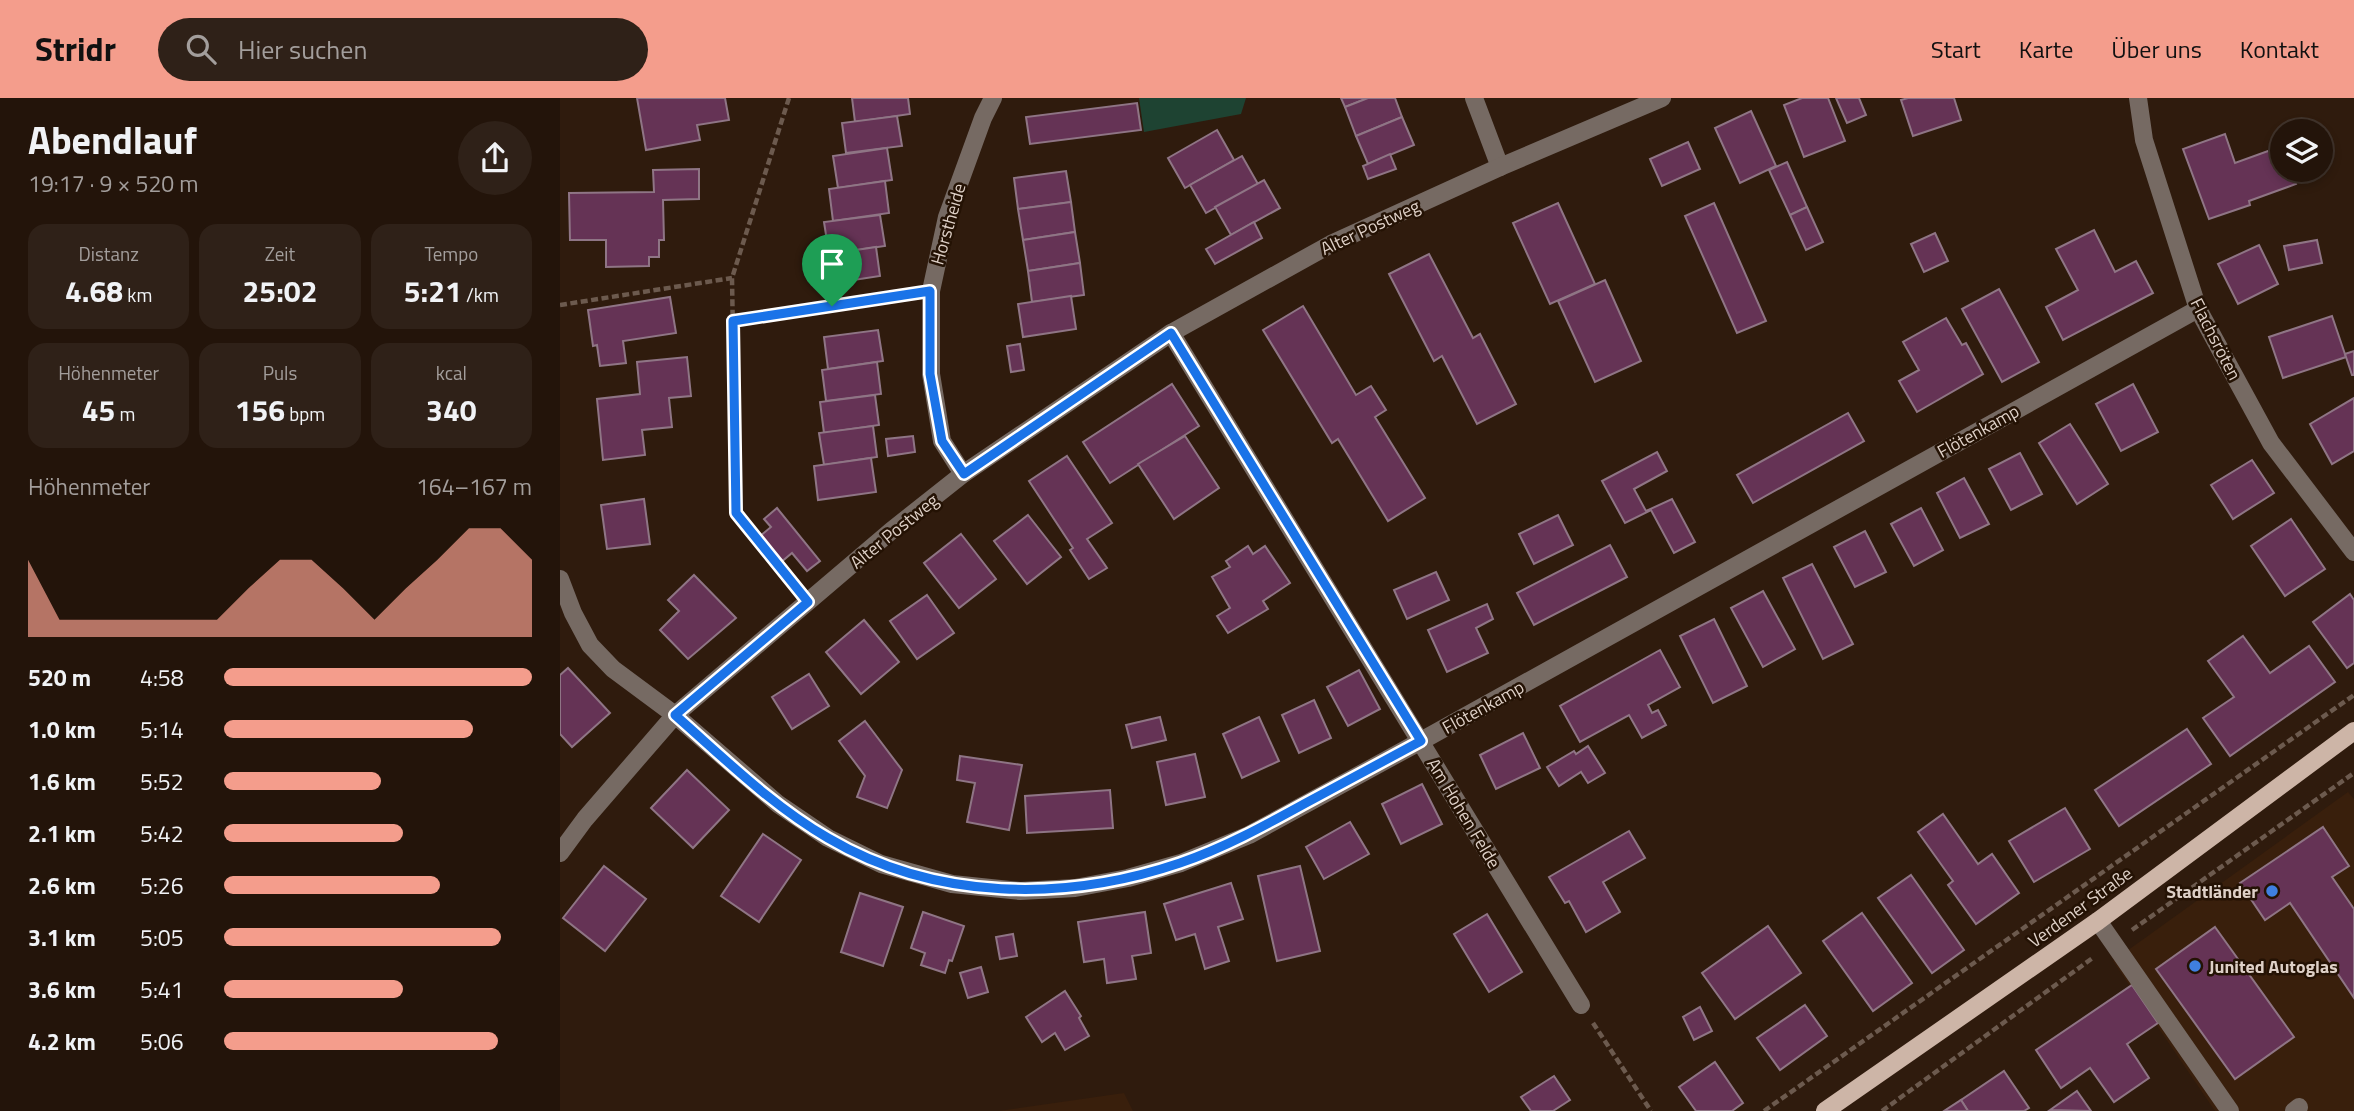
<!DOCTYPE html>
<html lang="de">
<head>
<meta charset="utf-8">
<style>
	body { margin:0; font-family:"Titillium Web",sans-serif; background:#2f2118; color:#f1f3f6; height:100vh; display:flex; flex-direction:column; font-size:26px; white-space:nowrap }
	* { box-sizing:border-box; margin:0 }
	p { font-size:23px; color:#a39e9c }
	.icon { flex:none; width:38px; height:38px; fill:none; stroke:currentColor; stroke-width:2; stroke-linecap:round; stroke-linejoin:round }
	.map { position:relative; flex:1; overflow:hidden }
	.drawer { display:flex; flex-direction:column; background:#23140a; width:560px }
	.drawer>* { flex:none }
	.buttons { position:absolute; left:1710px; top:21px; display:grid; gap:14px }
	.buttons a { display:grid; place-items:center; width:63px; height:63px; border-radius:50%; background:#23140a; box-shadow:0 4px 10px #0003,0 0 0 2px #40332b; font-size:35px }
	.pin { position:absolute; display:grid; place-items:center; width:60px; height:60px; color:#fff; margin:-72px -30px; border-radius:50% 50% 50% 0; rotate:-45deg; box-shadow:0 0 7px #0007 }
	.pin .icon { rotate:45deg }
	.round { display:grid; place-items:center; flex:none; width:74px; height:74px; border-radius:37px; background:#2f2118 }
	.headline { display:flex; align-items:center; justify-content:space-between; height:119px; padding:0 28px }
	h1 { font-size:38px; font-weight:700; line-height:52px }
	.figures { display:grid; grid-template-columns:repeat(3,1fr); gap:10px; height:119px; padding:7px 28px }
	.figures div { display:grid; align-content:center; border-radius:18px; background:#2f2118; text-align:center }
	.figures b { font-size:30px; font-weight:700 }
	.figures small { font-size:19px; font-weight:400 }
	.figures p { font-size:19px }
	.chart { height:196px; padding:14px 28px }
	.chart p { display:flex; justify-content:space-between }
	.chart svg { width:100%; height:126px; margin-top:7px; fill:#f49d8c; opacity:.7 }
	ul { padding:0 28px; list-style:none; font-size:23px }
	li { display:grid; grid-template-columns:112px 84px 1fr; align-items:center; height:52px }
	li i { height:18px; border-radius:9px; background:#f49d8c }
	header { display:flex; align-items:center; gap:42px; box-sizing:border-box; height:98px; padding:0 35px; background:#f49d8c; color:#111 }
	header strong { font-size:33px }
	nav { display:flex; gap:38px; margin-inline-start:auto; font-size:24px }
	.search { width:490px; height:63px; background:#2f2118; display:flex; align-items:center; gap:18px; box-sizing:border-box; padding:0 24px; border-radius:38px; color:#a39e9c; font-size:26px }
	main { display:flex; flex:1; min-height:0 }
	.map>svg:first-child { display:block }
	.built { fill:#391f0c }
	.green { fill:#1e4332 }
	.building { fill:#653355; stroke:#8f7585; stroke-width:2 }
	.lines { fill:none; stroke-linecap:round; stroke-linejoin:round }
	.path { stroke:#6c5a4e; stroke-width:4.5; stroke-dasharray:7 3.5; stroke-linecap:butt }
	.minor { stroke:#766a63; stroke-width:18 }
	.major { stroke:#cdb5a7; stroke-width:18 }
	.route-casing { stroke:#fff; stroke-width:14 }
	.route { stroke:#1a73e8; stroke-width:9 }
	.shop-dot { fill:#3f7fe0; stroke:#241204; stroke-width:2.5 }
	.labels { text-anchor:middle; dominant-baseline:central; stroke-width:5; stroke-linejoin:round; paint-order:stroke }
	.street-label { font-size:18px; fill:#ded0c7; stroke:#241204 }
	.poi-label { font-size:18px; font-weight:bold; fill:#ded0c7; stroke:#241204; text-anchor:end }
</style>
</head>
<body>
<header>
<strong>Stridr</strong>
<div class="search"><svg class="icon" aria-label="search" viewBox="0 0 24 24"><circle cx="10" cy="10" r="6"/><path d="M15 15l6 6"/></svg>Hier suchen</div>
<nav><a>Start</a><a>Karte</a><a>Über uns</a><a>Kontakt</a></nav>
</header>
<main>
<section class="drawer">
<div class="headline"><div><h1>Abendlauf</h1><p>19:17 · 9 × 520 m</p></div><a class="round"><svg class="icon" aria-label="share" viewBox="0 0 24 24"><path d="M12 15V3M7 8l5-5 5 5M5 13v7h14v-7"/></svg></a></div>
<div class="figures">
<div><p>Distanz</p><b>4.68<small> km</small></b></div>
<div><p>Zeit</p><b>25:02</b></div>
<div><p>Tempo</p><b>5:21<small> /km</small></b></div>
</div>
<div class="figures">
<div><p>Höhenmeter</p><b>45<small> m</small></b></div>
<div><p>Puls</p><b>156<small> bpm</small></b></div>
<div><p>kcal</p><b>340</b></div>
</div>
<div class="chart"><p><span>Höhenmeter</span>164–167 m</p>
<svg viewBox="0 0 160 44" preserveAspectRatio="none"><path d="M0 44V17L10 38L20 38L30 38L40 38L50 38L60 38L70 27L80 17L90 17L100 27L110 38L120 27L130 17L140 6L150 6L160 17V44z"/></svg>
</div>
<ul>
<li><b>520 m</b>4:58<i style="width:100%"></i></li>
<li><b>1.0 km</b>5:14<i style="width:81%"></i></li>
<li><b>1.6 km</b>5:52<i style="width:51%"></i></li>
<li><b>2.1 km</b>5:42<i style="width:58%"></i></li>
<li><b>2.6 km</b>5:26<i style="width:70%"></i></li>
<li><b>3.1 km</b>5:05<i style="width:90%"></i></li>
<li><b>3.6 km</b>5:41<i style="width:58%"></i></li>
<li><b>4.2 km</b>5:06<i style="width:89%"></i></li>
</ul>
</section>
<div class="map">
<svg width="1794" height="1013" viewBox="0 0 1794 1013">
	<rect width="100%" height="100%" fill="#2f1b0d"/>
	<g class="built">
		<polygon points="1788,694 1794,701 1794,1013 1655,1013 1553,863"/>
		<polygon points="564,995 573,1013 438,1013"/>
	</g>
	<polygon class="green" points="579,0 686,0 681,16 584,34"/>
	<g class="building">
		<polygon points="77,0 165,0 169,22 137,27 140,42 86,52"/>
		<polygon points="292,0 348,0 350,16 295,24"/>
		<polygon points="781,0 808,0 785,9"/>
		<polygon points="808,0 835,0 842,19 796,38 785,9"/>
		<polygon points="1242,0 1268,0 1285,43 1244,59 1224,7"/>
		<polygon points="1276,0 1299,0 1306,17 1287,25"/>
		<polygon points="1348,0 1394,0 1401,22 1353,38 1341,2"/>
		<polygon points="577,5 581,32 470,46 466,19"/>
		<polygon points="1191,13 1216,68 1180,85 1155,30"/>
		<polygon points="337,18 342,48 286,55 282,25"/>
		<polygon points="842,19 854,47 808,66 796,38"/>
		<polygon points="657,32 674,62 625,90 608,60"/>
		<polygon points="1665,36 1675,65 1722,48 1722,72 1731,72 1736,86 1689,103 1690,107 1649,121 1623,51"/>
		<polygon points="1128,44 1140,71 1102,88 1090,61"/>
		<polygon points="327,50 332,82 278,90 273,58"/>
		<polygon points="830,56 836,71 808,81 803,68"/>
		<polygon points="682,58 698,86 646,115 630,87"/>
		<polygon points="1227,64 1247,109 1230,117 1209,72"/>
		<polygon points="139,71 139,101 103,102 104,142 99,142 99,159 89,159 89,168 46,169 46,142 10,142 9,95 94,94 93,72"/>
		<polygon points="506,73 511,104 458,111 454,80"/>
		<polygon points="704,82 720,110 671,137 655,109"/>
		<polygon points="325,83 329,115 273,123 269,91"/>
		<polygon points="511,104 515,134 463,142 458,111"/>
		<polygon points="998,105 1035,186 990,206 953,125"/>
		<polygon points="1154,105 1206,223 1177,235 1125,118"/>
		<polygon points="1247,109 1263,144 1246,152 1230,117"/>
		<polygon points="320,117 325,148 269,156 264,124"/>
		<polygon points="694,124 702,140 655,166 646,151"/>
		<polygon points="1534,132 1555,174 1576,163 1593,195 1503,242 1486,209 1518,192 1496,151"/>
		<polygon points="515,134 520,165 468,173 463,142"/>
		<polygon points="1375,135 1388,163 1364,174 1351,146"/>
		<polygon points="1757,142 1762,165 1729,172 1724,148"/>
		<polygon points="1699,147 1718,186 1678,206 1658,166"/>
		<polygon points="316,149 320,178 267,186 263,157"/>
		<polygon points="869,156 913,240 920,236 956,306 917,326 882,258 874,263 829,176"/>
		<polygon points="520,165 524,197 472,204 468,173"/>
		<polygon points="1045,182 1081,263 1035,284 998,203"/>
		<polygon points="1439,191 1479,264 1442,284 1402,211"/>
		<polygon points="511,198 516,231 463,239 458,206"/>
		<polygon points="110,199 116,235 63,243 66,265 40,268 37,247 33,248 28,212"/>
		<polygon points="743,208 796,297 811,288 826,312 815,319 865,400 828,423 778,341 772,345 703,232"/>
		<polygon points="1772,218 1786,259 1723,280 1709,239"/>
		<polygon points="1386,220 1402,247 1406,245 1423,276 1357,314 1339,283 1359,272 1343,244"/>
		<polygon points="318,232 323,263 268,271 264,239"/>
		<polygon points="460,246 464,272 451,274 447,248"/>
		<polygon points="1794,253 1794,277 1792,277 1785,256"/>
		<polygon points="127,259 131,298 109,300 112,329 82,332 85,357 43,362 37,301 80,296 77,264"/>
		<polygon points="317,264 321,296 266,303 262,272"/>
		<polygon points="612,286 639,328 550,385 523,344"/>
		<polygon points="1573,286 1598,334 1561,353 1536,306"/>
		<polygon points="315,297 319,327 264,335 260,304"/>
		<polygon points="1794,300 1794,353 1772,366 1750,326"/>
		<polygon points="1288,315 1304,343 1193,405 1177,377"/>
		<polygon points="1510,326 1548,386 1517,406 1479,345"/>
		<polygon points="313,328 317,359 264,367 259,335"/>
		<polygon points="353,338 355,354 328,358 326,341"/>
		<polygon points="625,338 659,390 614,421 578,366"/>
		<polygon points="1097,354 1107,373 1074,391 1086,413 1112,401 1135,444 1114,455 1091,412 1065,425 1042,383"/>
		<polygon points="1460,355 1482,396 1451,412 1429,371"/>
		<polygon points="507,358 552,425 527,441 547,470 529,481 510,452 513,450 469,383"/>
		<polygon points="311,360 316,394 258,402 254,368"/>
		<polygon points="1692,362 1714,395 1673,421 1651,387"/>
		<polygon points="1404,380 1429,426 1400,440 1377,395"/>
		<polygon points="84,401 90,446 47,451 41,407"/>
		<polygon points="217,410 260,463 247,473 232,455 220,465 199,439 211,429 204,421"/>
		<polygon points="1361,410 1383,452 1354,468 1331,426"/>
		<polygon points="468,417 501,459 467,486 434,443"/>
		<polygon points="998,417 1013,447 974,466 959,436"/>
		<polygon points="1731,421 1765,471 1725,498 1691,448"/>
		<polygon points="1305,433 1326,474 1295,489 1274,449"/>
		<polygon points="401,436 436,481 399,510 364,465"/>
		<polygon points="1050,447 1067,479 974,527 957,495"/>
		<polygon points="688,448 693,456 705,448 730,485 703,503 708,511 668,535 657,518 670,510 652,479 670,469 666,463"/>
		<polygon points="1252,466 1293,546 1263,561 1223,480"/>
		<polygon points="876,474 889,502 847,521 834,492"/>
		<polygon points="134,477 176,520 128,561 100,532 119,513 108,502"/>
		<polygon points="1203,493 1235,551 1203,569 1171,510"/>
		<polygon points="1790,496 1794,502 1794,565 1787,570 1753,524"/>
		<polygon points="367,497 394,535 357,561 330,523"/>
		<polygon points="927,506 933,521 916,530 928,555 887,574 868,532"/>
		<polygon points="1154,521 1187,588 1153,605 1120,538"/>
		<polygon points="304,522 339,564 301,596 266,554"/>
		<polygon points="1683,538 1710,575 1749,548 1775,584 1670,658 1643,620 1674,599 1648,563"/>
		<polygon points="1100,552 1120,589 1088,607 1092,615 1098,612 1106,627 1082,640 1069,617 1020,644 1000,608"/>
		<polygon points="8,570 50,615 12,649 0,636 0,577"/>
		<polygon points="799,572 820,611 788,628 767,589"/>
		<polygon points="249,576 269,608 232,631 212,599"/>
		<polygon points="754,602 771,640 739,655 722,617"/>
		<polygon points="600,619 606,642 572,650 566,627"/>
		<polygon points="699,619 719,663 682,680 663,636"/>
		<polygon points="305,623 342,672 327,710 297,699 305,678 279,643"/>
		<polygon points="1627,631 1651,666 1559,728 1535,692"/>
		<polygon points="963,635 980,670 936,691 920,657"/>
		<polygon points="1028,648 1045,675 1028,685 1021,674 999,688 987,669 1014,653 1016,656"/>
		<polygon points="635,656 645,699 606,707 597,664"/>
		<polygon points="400,658 462,667 449,732 407,724 415,685 397,682"/>
		<polygon points="127,672 169,712 133,750 91,710"/>
		<polygon points="862,686 882,726 841,746 822,706"/>
		<polygon points="550,692 553,730 467,735 465,698"/>
		<polygon points="1505,710 1530,751 1474,784 1449,743"/>
		<polygon points="1383,716 1418,766 1432,756 1459,795 1416,826 1388,787 1393,783 1358,734"/>
		<polygon points="790,724 809,756 764,781 746,749"/>
		<polygon points="1763,729 1789,768 1772,779 1794,811 1794,900 1730,805 1705,822 1680,785"/>
		<polygon points="1069,733 1085,760 1043,784 1060,814 1026,834 1009,803 1005,805 989,779"/>
		<polygon points="203,736 241,762 199,824 161,798"/>
		<polygon points="44,768 86,801 45,853 3,820"/>
		<polygon points="740,768 760,853 717,863 698,778"/>
		<polygon points="1351,777 1404,852 1372,875 1318,800"/>
		<polygon points="671,785 683,821 658,829 669,863 645,871 635,836 616,842 604,806"/>
		<polygon points="300,795 343,809 323,868 281,854"/>
		<polygon points="363,814 404,828 392,863 389,862 385,875 361,867 365,855 351,850"/>
		<polygon points="585,814 591,855 572,858 576,881 547,885 544,861 524,864 518,824"/>
		<polygon points="1302,815 1352,885 1313,913 1263,843"/>
		<polygon points="927,816 962,874 929,894 894,836"/>
		<polygon points="1208,828 1241,875 1175,921 1142,875"/>
		<polygon points="1655,829 1734,939 1675,981 1596,871"/>
		<polygon points="453,836 457,858 440,861 436,839"/>
		<polygon points="421,869 428,894 408,900 400,875"/>
		<polygon points="1572,887 1598,925 1567,946 1589,980 1554,1004 1530,970 1501,990 1476,952"/>
		<polygon points="505,893 521,918 519,920 529,938 505,952 495,935 482,944 466,919"/>
		<polygon points="1245,907 1267,938 1220,972 1197,940"/>
		<polygon points="1140,909 1152,933 1134,942 1123,919"/>
		<polygon points="1155,964 1183,1005 1172,1013 1136,1013 1119,989"/>
		<polygon points="1444,973 1469,1010 1464,1013 1408,1013 1401,1002"/>
		<polygon points="994,978 1010,1002 993,1013 971,1013 961,999"/>
		<polygon points="1517,993 1531,1013 1490,1012"/>
		<polygon points="1401,1002 1408,1013 1384,1013"/>
	</g>
	<g class="lines">
		<g class="path">
			<polyline points="229,0 172,180 176,415 233,485"/>
			<polyline points="0,207 172,180"/>
			<polyline points="173,224 349,197"/>
			<polyline points="1572,832 1794,675"/>
			<polyline points="1033,925 1091,1013"/>
			<polyline points="1204,1013 1794,597"/>
			<polyline points="1322,1013 1534,859"/>
		</g>
		<g class="minor">
			<polyline points="914,0 940,69"/>
			<polyline points="1578,0 1584,42 1638,211 1711,345 1794,454"/>
			<polyline points="611,235 1021,907"/>
			<polyline points="403,376 382,343 371,276 371,193 387,119 423,20 433,0"/>
			<polyline points="0,481 13,515 30,547 53,571 115,617 218,706 268,740 321,766 392,786 460,793 515,790 568,780 621,765 689,737 861,643 1638,211"/>
			<polyline points="0,755 25,721 115,617 331,433 403,376 611,235 771,146 940,69 1102,0"/>
			<polyline points="1538,823 1670,1013"/>
			<polyline points="1734,1013 1739,1009"/>
		</g>
		<polyline class="major" points="1265,1013 1538,823 1794,633"/>
	</g>
	<g class="lines">
		<g class="route-casing">
			<path id="route" d="M 370,193 L 370,276 L 382,343 L 404,376 L 611,235 L 861,643 C 822,664 783,685 744,706 C 704,728 664,750 620,765 C 505,804 375,803 268,740 C 211,707 164,660 115,617 L 248,504 L 176,415 L 173,223 Z"/>
		</g>
		<use href="#route" class="route"/>
	</g>
	<g class="shop-dot">
		<circle cx="1712" cy="793" r="7"/>
		<circle cx="1635" cy="868" r="7"/>
	</g>
	<g class="labels">
		<g class="street-label">
			<text transform="translate(388 126) rotate(-74)">Horstheide</text>
			<text transform="translate(810 129) rotate(-25)">Alter Postweg</text>
			<text transform="translate(1656 241) rotate(63)">Flachsröten</text>
			<text transform="translate(1418 333) rotate(-29)">Flötenkamp</text>
			<text transform="translate(334 433) rotate(-39)">Alter Postweg</text>
			<text transform="translate(923 609) rotate(-29)">Flötenkamp</text>
			<text transform="translate(904 715) rotate(59)">Am Hohen Felde</text>
			<text transform="translate(1520 809) rotate(-36)">Verdener Straße</text>
		</g>
		<g class="poi-label">
			<text x="1698" y="793">Stadtländer</text>
			<text x="1649" y="868" text-anchor="start">Junited Autoglas</text>
		</g>
	</g>
</svg>
<div class="buttons">
<a><svg class="icon" aria-label="layers" viewBox="0 0 24 24"><path d="M12 4l9 5-9 5-9-5zM3 14l9 5 9-5"/></svg></a>
</div>
<div class="pin" style="left:272px;top:208px;background:#1e9e55"><svg class="icon" aria-label="arrive" viewBox="0 0 24 24"><path d="M6 21V4h12l-3 4 3 4H6"/></svg></div>
</div>
</main>
</body>
</html>
